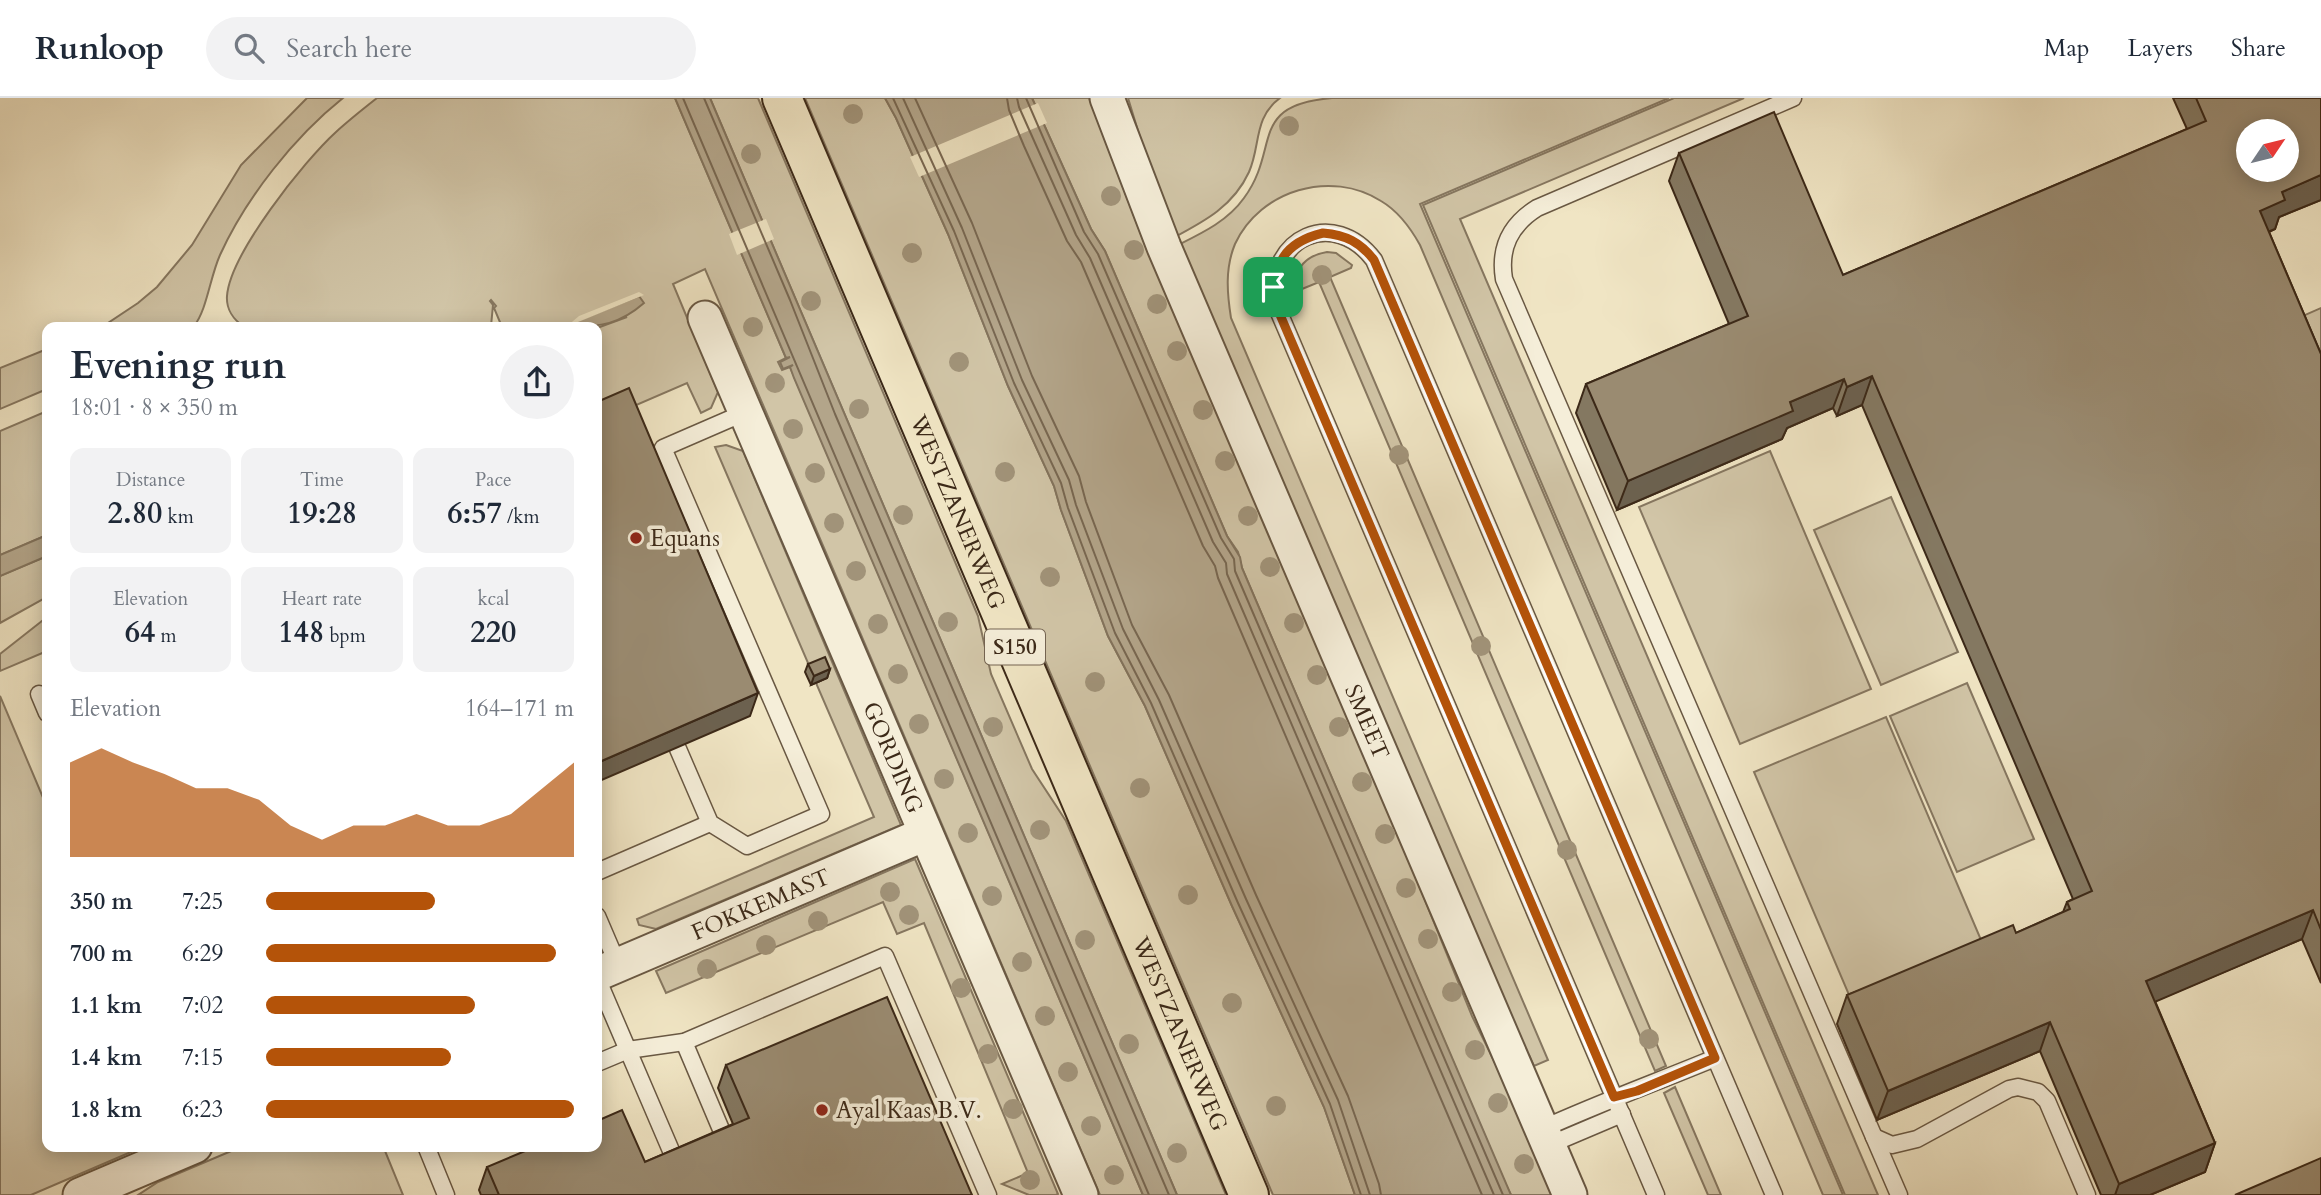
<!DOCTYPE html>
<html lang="en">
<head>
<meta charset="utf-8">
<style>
	body { margin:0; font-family:Cardo,serif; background:#f2f2f3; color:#1f2937; height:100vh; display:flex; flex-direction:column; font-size:26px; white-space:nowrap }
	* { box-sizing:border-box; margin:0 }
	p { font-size:23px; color:#747a83 }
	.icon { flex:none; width:38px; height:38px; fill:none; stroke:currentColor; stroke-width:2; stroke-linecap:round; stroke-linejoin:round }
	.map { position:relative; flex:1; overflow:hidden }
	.side { position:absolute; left:42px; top:224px; width:560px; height:830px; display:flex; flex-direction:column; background:#fff; border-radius:14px; box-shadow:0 4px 18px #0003 }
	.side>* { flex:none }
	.needle { width:46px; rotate:55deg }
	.controls { position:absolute; left:2236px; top:21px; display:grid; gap:14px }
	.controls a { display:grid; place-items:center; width:63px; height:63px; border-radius:50%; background:#fff; box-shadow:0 4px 18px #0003; font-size:35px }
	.pin { position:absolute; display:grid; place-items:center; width:60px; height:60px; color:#fff; margin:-30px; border-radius:14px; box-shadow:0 4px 10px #0006 }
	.round { display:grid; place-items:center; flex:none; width:74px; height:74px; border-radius:37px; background:#f2f2f3 }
	.headline { display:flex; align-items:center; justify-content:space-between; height:119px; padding:0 28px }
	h1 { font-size:38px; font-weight:600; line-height:52px }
	.metrics { display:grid; grid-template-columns:repeat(3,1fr); gap:10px; height:119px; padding:7px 28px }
	.metrics div { display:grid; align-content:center; border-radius:14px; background:#f2f2f3; text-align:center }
	.metrics b { font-size:30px; font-weight:600 }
	.metrics small { font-size:19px; font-weight:400 }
	.metrics p { font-size:19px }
	.chart { height:196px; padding:14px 28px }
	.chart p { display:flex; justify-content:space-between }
	.chart svg { width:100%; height:126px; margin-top:7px; fill:#b45309; opacity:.7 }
	ul { padding:0 28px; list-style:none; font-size:23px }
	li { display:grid; grid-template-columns:112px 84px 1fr; align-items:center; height:52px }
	li i { height:18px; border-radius:9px; background:#b45309 }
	header { display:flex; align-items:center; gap:42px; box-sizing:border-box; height:98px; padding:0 35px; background:#fff; border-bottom:2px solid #e0e1e3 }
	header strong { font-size:33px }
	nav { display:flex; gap:38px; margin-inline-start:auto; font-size:24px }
	.search { width:490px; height:63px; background:#f2f2f3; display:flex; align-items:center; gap:18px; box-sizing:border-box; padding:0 24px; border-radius:38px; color:#747a83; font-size:26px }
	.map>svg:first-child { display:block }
	.green { fill:#d1c5a7; stroke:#867760; stroke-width:2 }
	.water { fill:#b3a58a; stroke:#83735c; stroke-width:2 }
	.pier { fill:#f0e5c4 }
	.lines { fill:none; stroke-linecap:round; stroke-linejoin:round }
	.shore { stroke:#786751; stroke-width:2 }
	.service-casing { stroke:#695843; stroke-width:19 }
	.minor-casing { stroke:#695843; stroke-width:37 }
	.primary-casing { stroke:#3c2918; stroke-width:42 }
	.service { stroke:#f5eed9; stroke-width:16 }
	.minor { stroke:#f5eed9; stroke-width:33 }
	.primary { stroke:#f0e5c4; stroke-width:38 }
	.tree { fill:#a19379 }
	.wall { fill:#847861; stroke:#3c2918; stroke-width:2 }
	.shaded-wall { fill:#6c614f; stroke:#3c2918; stroke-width:2 }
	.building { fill:#9a8b71; stroke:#3c2918; stroke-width:2; fill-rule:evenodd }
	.route-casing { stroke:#fff; stroke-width:14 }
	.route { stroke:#b45309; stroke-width:9 }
	.poi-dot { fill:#8f2418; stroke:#f5eed9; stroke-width:2.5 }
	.labels { text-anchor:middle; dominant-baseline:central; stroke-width:7; stroke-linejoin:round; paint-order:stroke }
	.shield { fill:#f5eed9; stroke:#746452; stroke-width:2 }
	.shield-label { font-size:21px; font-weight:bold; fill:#3c2918 }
	.street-label { font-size:23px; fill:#3c2918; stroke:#f5eed9 }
	.poi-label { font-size:23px; fill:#3c2918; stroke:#f5eed9; text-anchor:start }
</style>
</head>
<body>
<header>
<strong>Runloop</strong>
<div class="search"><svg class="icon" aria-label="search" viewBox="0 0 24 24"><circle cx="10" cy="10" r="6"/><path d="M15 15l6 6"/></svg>Search here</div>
<nav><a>Map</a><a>Layers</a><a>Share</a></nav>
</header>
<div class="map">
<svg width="2321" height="1097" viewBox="0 0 2321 1097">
	<rect width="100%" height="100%" fill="#f0e5c4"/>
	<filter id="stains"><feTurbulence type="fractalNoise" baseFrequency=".00286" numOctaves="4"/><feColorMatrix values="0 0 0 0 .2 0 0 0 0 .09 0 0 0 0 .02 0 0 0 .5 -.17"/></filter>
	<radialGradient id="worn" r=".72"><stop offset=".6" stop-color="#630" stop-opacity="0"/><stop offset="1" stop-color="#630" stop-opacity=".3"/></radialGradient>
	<g class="green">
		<path d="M 307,0 L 343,0 C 294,39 246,100 220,157 C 210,179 207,212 194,228 L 102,229 L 138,205 L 157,189 L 192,147 L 241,67 Z"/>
		<path d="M 377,0 L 675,0 L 786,260 L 778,264 L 782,272 L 790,269 L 1143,1097 L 1100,1097 L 705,171 L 673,186 L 718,294 L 711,310 L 701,315 L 687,285 L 597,324 L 597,230 L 627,219 L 581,221 L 570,229 L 502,229 L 494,210 L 496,208 L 491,202 L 490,203 L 493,207 L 491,228 L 488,229 L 244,229 C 233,221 226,212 227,198 C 230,156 304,63 336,34 C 349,22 363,11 377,0 Z"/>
		<polygon points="710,0 758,0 978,518 991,576 1032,671 1066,723 1226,1097 1177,1097"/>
		<polygon points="805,0 885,0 896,20 948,136 1008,288 1054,388 1061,412 1108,538 1145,608 1232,808 1324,1009 1355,1097 1273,1097"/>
		<polygon points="1032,0 1089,0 1147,152 1397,733 1472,918 1498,971 1552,1097 1511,1097 1506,1087 1242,470 1238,454 1227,438 1105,153 1091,131"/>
		<path d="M 1128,0 L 1280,0 C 1253,20 1261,47 1249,74 C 1233,109 1203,124 1171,141 Z"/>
		<path d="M 1332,0 L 1669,0 L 1420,106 L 1843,1097 L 1823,1097 L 1420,147 C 1410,129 1398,113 1381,103 C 1331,71 1260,92 1235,146 C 1225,170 1227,195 1231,220 L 1548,962 L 1534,968 L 1529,957 L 1517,962 L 1174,149 C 1200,136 1227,124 1244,100 C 1281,50 1247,7 1332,0 Z"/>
		<polygon points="1674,0 1744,0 1460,121 1878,1097 1845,1097 1423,107"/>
		<path d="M 1327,154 L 1336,155 L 1352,167 L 1351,170 L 1330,179 L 1666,968 L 1655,973 L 1319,184 L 1297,193 L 1294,191 C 1294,170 1307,157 1327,154 Z"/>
		<polygon points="2321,210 2321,297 2289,224"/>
		<polygon points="47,251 47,291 0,311 0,270"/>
		<polygon points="47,313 47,437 0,457 0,333"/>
		<polygon points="726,347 743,353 901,727 656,831 639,827 637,821 874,719 816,585 827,579 811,572 715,349"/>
		<polygon points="1770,353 1871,591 1740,646 1639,409"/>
		<polygon points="1891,399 1958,554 1881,587 1814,432"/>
		<polygon points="47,458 47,499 0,525 0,478"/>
		<polygon points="47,519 47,553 0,573 0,556"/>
		<polygon points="1967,585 2034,741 1957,774 1890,618"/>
		<polygon points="0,598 47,709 47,1048 145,1048 31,1097 0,1097"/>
		<polygon points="1886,619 1987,856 1855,911 1754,674"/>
		<polygon points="915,761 1058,1096 1056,1097 1029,1097 1002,1086 1028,1075 924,825 897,836 883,804 666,895 656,873"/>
		<polygon points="1675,989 1721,1097 1708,1097 1664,995"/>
		<polygon points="243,1048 383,1048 403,1097 138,1097 158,1084"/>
	</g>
	<g class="water">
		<polygon points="675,0 710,0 1177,1097 1143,1097 794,280 790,269 793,267 783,271 780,264 790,259 786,260"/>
		<polygon points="885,0 1032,0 1091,131 1105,153 1227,438 1240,459 1242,470 1511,1097 1355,1097 1324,1009 1232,808 1145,608 1108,538 1061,412 1054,388 1008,288 948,136 896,20"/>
		<path d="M 639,198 L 644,205 C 620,226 600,229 570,229 L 581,221 Z"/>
		<polygon points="47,437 47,458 0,478 0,457"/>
	</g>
	<g class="pier">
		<polygon points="1038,5 1047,25 919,79 910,59"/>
		<polygon points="766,121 774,141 737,157 729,136"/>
		<polygon points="639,194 644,197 566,229 579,218"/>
	</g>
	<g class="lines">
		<g class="shore">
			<polyline points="683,0 1149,1097"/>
			<polyline points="704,0 790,202 835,316 1169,1097"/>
			<polyline points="893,0 954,133 1014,285 1061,385 1068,410 1115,535 1151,605 1238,805 1330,1006 1361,1097"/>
			<polyline points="903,0 962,130 1022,282 1069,382 1076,407 1123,531 1159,602 1246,801 1338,1002 1370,1097"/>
			<polyline points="915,0 972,125 1032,278 1079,378 1086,404 1132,527 1169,597 1256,797 1348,998 1379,1086 1381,1097"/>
			<polyline points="1007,0 1009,12 1024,48 1067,143 1081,164 1203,448 1215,468 1218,480 1482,1097"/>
			<polyline points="1017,0 1019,9 1076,137 1090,160 1213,444 1226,465 1227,476 1494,1097"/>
			<polyline points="1026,0 1084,134 1098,156 1221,440 1234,461 1235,473 1503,1097"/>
		</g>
		<g class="service-casing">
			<g id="service">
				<path d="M 1793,0 L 1537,110 C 1510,127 1499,150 1504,181 L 1899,1097"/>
				<polyline points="39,596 47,615"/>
				<polyline points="678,651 710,725 747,748 821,716 663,350 746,314"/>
				<polyline points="597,774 710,725"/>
				<polyline points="597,818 618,867"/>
				<polyline points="597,880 678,1069"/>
				<polyline points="684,944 728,1048"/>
				<polyline points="597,965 628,952 684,944 885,858 988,1097"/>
				<path d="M 1542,1031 C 1599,1005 1657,984 1715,960"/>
				<polyline points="1874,1039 1892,1047 1917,1041 2009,991 2018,989 2038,994 2047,1003 2087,1097"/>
				<polyline points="1549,1047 1622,1016"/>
				<polyline points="426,1048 446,1097"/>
				<path d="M 1656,1097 L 1275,205 C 1267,139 1334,109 1374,162 L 1774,1097"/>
			</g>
		</g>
		<g class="minor-casing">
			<g id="minor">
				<path id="s1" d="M 1107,0 L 1164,149 L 1570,1097"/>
				<path id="s2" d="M 705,220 L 1081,1097"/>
				<path id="s3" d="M 597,876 L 925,736"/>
				<polyline points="80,1097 195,1048"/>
			</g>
		</g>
		<g class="primary-casing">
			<g id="primary">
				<path id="s4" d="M 782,0 L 1249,1097"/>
			</g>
		</g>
		<use href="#service" class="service"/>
		<use href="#minor" class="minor"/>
		<use href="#primary" class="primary"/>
	</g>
	<g class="tree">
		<circle cx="853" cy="16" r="10"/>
		<circle cx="1289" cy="28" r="10"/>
		<circle cx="751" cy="56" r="10"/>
		<circle cx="1111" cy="98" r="10"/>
		<circle cx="1134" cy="152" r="10"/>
		<circle cx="912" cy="155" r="10"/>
		<circle cx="1322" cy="177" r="10"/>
		<circle cx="811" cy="203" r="10"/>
		<circle cx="1157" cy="206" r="10"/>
		<circle cx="753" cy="229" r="10"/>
		<circle cx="1177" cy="253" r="10"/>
		<circle cx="959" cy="264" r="10"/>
		<circle cx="775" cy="285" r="10"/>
		<circle cx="859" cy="311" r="10"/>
		<circle cx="1203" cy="312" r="10"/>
		<circle cx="793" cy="331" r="10"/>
		<circle cx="1399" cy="357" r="10"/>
		<circle cx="1225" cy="363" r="10"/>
		<circle cx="1005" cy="374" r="10"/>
		<circle cx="815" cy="375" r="10"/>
		<circle cx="903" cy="417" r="10"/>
		<circle cx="1248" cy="418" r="10"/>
		<circle cx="834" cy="425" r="10"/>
		<circle cx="1270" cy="469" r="10"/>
		<circle cx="856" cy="473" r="10"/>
		<circle cx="1050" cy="479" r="10"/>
		<circle cx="948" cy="524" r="10"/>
		<circle cx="1294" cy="525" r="10"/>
		<circle cx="878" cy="526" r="10"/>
		<circle cx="1481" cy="548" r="10"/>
		<circle cx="898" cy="576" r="10"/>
		<circle cx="1317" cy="577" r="10"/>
		<circle cx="1095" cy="584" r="10"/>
		<circle cx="919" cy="626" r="10"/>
		<circle cx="993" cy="629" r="10"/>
		<circle cx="1339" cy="629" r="10"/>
		<circle cx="944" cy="681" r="10"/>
		<circle cx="1362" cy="684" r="10"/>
		<circle cx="1140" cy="690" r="10"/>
		<circle cx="1040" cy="732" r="10"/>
		<circle cx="968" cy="735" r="10"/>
		<circle cx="1385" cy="736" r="10"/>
		<circle cx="1567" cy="752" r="10"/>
		<circle cx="1406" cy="790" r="10"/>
		<circle cx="890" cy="794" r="10"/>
		<circle cx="1188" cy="797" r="10"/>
		<circle cx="992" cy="798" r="10"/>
		<circle cx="909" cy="817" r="10"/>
		<circle cx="818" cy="823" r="10"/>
		<circle cx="1428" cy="841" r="10"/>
		<circle cx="1085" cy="842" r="10"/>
		<circle cx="766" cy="847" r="10"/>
		<circle cx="1022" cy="864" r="10"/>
		<circle cx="707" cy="871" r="10"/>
		<circle cx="961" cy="890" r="10"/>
		<circle cx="1452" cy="894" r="10"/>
		<circle cx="1232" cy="905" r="10"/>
		<circle cx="1045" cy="918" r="10"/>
		<circle cx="1649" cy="941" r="10"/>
		<circle cx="1129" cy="946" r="10"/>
		<circle cx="1475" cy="952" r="10"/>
		<circle cx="988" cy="956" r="10"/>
		<circle cx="1068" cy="974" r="10"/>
		<circle cx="1498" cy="1005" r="10"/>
		<circle cx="1276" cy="1008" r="10"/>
		<circle cx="1013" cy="1011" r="10"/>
		<circle cx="1091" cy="1028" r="10"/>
		<circle cx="1177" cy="1055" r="10"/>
		<circle cx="1524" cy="1066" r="10"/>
		<circle cx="1114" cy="1077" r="10"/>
		<circle cx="1030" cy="1082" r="10"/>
	</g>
	<g class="wall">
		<polygon points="2173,0 2321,0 2321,102 2279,119 2275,131 2269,134 2321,256 2321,885 2302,841 2155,903 2215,1045 2205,1074 2150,1097 2101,1097 2040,953 1877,1022 1837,926 1847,897 2016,835 2063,814 2067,804 2073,801 1862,307 1837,318 1833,310 1787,330 1782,341 1617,412 1576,315 1586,286 1729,226 1669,83 1679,55 1843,177 2187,31"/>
		<polygon points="808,566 830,571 827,580 811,587 805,574"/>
		<polygon points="726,967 972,1097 481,1097 479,1092 487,1069 645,1064 733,1026 718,990"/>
	</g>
	<g class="shaded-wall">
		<polygon points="2321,77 2321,102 2279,119 2275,131 2250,141 2260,113 2282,94"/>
		<polygon points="1872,278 1862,307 1837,318 1847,289"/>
		<polygon points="1844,281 1833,310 1787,330 1782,341 1617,412 1628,383 1790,304"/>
		<polygon points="830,571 827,580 811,587 814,578"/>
		<polygon points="758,595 750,618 597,684 597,665"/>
		<polygon points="2313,812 2302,841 2136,912 2146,883"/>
		<polygon points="2050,924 2040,953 1877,1022 1888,993"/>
		<polygon points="2215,1045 2205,1074 2150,1097 2115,1097 2119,1086"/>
	</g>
	<g class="building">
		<path d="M 2196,0 L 2321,0 L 2321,77 L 2282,94 L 2285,102 L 2260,113 L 2321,256 L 2321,832 L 2313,812 L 2146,883 L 2215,1045 L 2119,1086 L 2050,924 L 1888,993 L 1847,897 L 2013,827 L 2016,835 L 2070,811 L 2067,804 L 2092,793 L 1872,278 L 1847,289 L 1844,281 L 1790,304 L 1793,313 L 1628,383 L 1586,286 L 1748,218 L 1679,55 L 1774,14 L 1843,177 L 2206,23 ZM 2249,33 L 2287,33 L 2287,72 L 2249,72 Z"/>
		<polygon points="629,290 758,595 597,665 597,304"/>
		<polygon points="825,559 830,571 814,578 808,566"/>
		<polygon points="887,899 972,1097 499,1097 487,1069 537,1048 597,1048 597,1023 622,1012 645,1064 749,1020 726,967"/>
		<polygon points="2321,1060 2321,1097 2235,1097"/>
	</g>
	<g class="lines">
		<g class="route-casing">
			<path id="route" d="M 1323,135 C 1346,137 1360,144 1374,162 L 1715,960 L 1637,993 L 1614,999 L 1275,205 C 1271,167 1285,144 1323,135 Z"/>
		</g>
		<use href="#route" class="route"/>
	</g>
	<g class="poi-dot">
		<circle cx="636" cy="440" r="7"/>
		<circle cx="822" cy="1012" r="7"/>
	</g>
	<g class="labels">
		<rect class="shield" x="985" y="531.5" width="60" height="35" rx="5"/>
		<g class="shield-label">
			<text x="1015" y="549">S150</text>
		</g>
		<g class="street-label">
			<text stroke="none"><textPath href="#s4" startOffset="450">WESTZANERWEG</textPath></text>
			<text stroke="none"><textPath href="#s1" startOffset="676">SMEET</textPath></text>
			<text stroke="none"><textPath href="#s2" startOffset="478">GORDING</textPath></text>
			<text stroke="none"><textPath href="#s3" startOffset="178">FOKKEMAST</textPath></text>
			<text stroke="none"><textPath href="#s4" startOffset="1017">WESTZANERWEG</textPath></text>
		</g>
		<g class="poi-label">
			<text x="650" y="440">Equans</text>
			<text x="836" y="1012">Ayal Kaas B.V.</text>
		</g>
	</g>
	<rect width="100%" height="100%" filter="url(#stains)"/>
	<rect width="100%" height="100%" fill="url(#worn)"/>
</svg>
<div class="controls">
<a><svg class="needle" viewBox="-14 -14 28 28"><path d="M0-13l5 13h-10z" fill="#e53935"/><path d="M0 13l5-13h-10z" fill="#747a83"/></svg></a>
</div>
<div class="pin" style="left:1273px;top:189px;background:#1e9e55"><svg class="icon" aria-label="arrive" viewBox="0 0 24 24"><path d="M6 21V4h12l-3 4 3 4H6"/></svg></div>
<section class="side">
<div class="headline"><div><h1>Evening run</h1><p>18:01 · 8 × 350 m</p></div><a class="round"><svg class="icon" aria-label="share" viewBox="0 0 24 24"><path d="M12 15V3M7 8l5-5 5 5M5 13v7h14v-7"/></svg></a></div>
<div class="metrics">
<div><p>Distance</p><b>2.80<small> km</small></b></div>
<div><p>Time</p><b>19:28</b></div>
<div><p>Pace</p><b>6:57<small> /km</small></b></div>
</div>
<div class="metrics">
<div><p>Elevation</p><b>64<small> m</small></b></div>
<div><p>Heart rate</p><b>148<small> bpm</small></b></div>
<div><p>kcal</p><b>220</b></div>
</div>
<div class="chart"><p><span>Elevation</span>164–171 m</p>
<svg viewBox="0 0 160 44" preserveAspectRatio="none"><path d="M0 44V11L10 6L20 11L30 15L40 20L50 20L60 24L70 33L80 38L90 33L100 33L110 29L120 33L130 33L140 29L150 20L160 11V44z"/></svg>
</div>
<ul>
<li><b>350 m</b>7:25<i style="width:55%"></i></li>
<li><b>700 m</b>6:29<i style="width:94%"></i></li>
<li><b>1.1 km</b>7:02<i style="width:68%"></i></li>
<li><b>1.4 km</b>7:15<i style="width:60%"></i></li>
<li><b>1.8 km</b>6:23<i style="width:100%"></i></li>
</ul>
</section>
</div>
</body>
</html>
